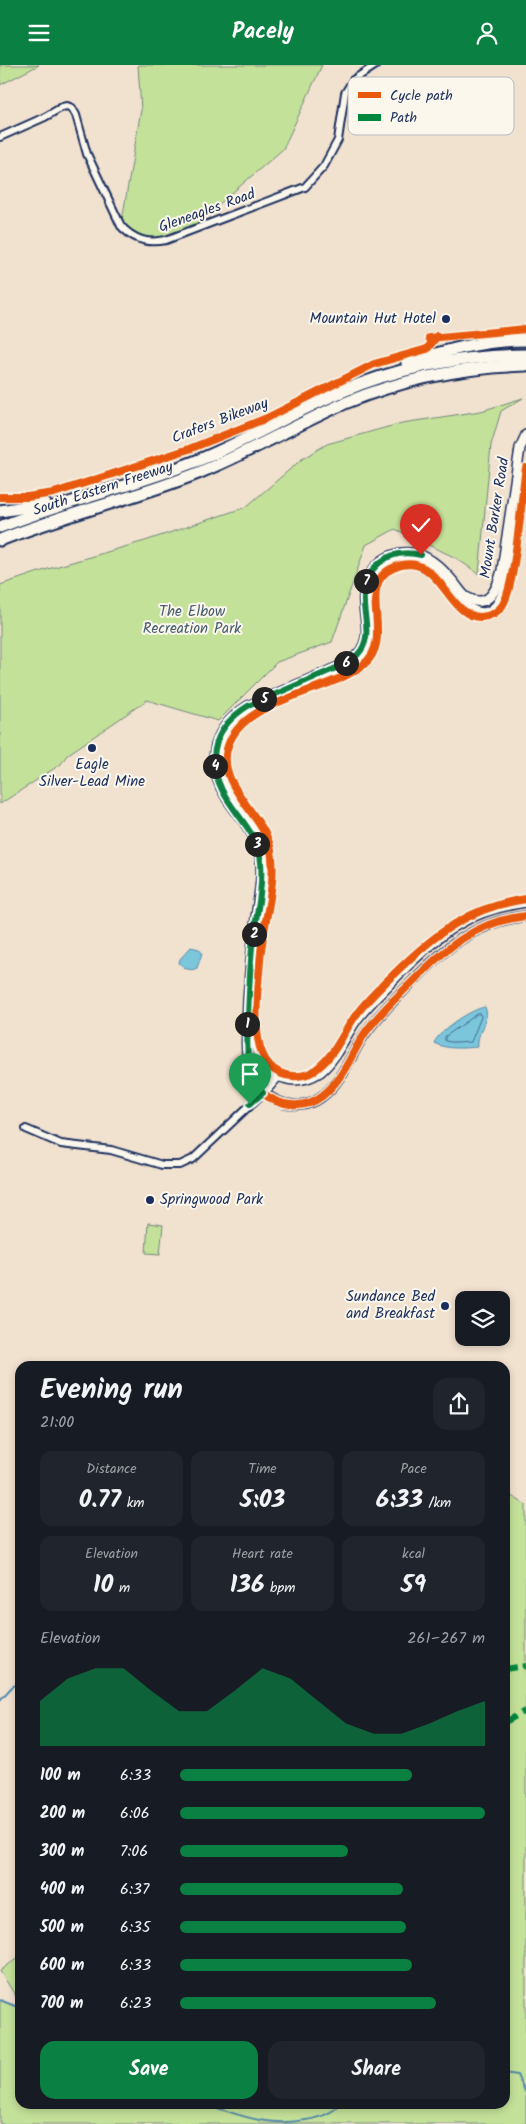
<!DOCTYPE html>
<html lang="en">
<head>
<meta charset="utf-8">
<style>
	body { margin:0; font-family:Kalam,sans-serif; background:#20242c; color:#f1f3f6; height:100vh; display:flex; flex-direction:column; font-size:19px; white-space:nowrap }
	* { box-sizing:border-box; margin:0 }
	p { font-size:16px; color:#9ea1a6 }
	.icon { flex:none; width:28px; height:28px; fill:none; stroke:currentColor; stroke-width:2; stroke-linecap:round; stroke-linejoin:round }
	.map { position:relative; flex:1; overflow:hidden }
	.panel { position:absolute; left:15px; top:1296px; width:495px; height:748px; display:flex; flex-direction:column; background:#171b24; border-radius:15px; box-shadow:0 2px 8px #0003 }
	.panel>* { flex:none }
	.tools { position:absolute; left:455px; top:1226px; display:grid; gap:10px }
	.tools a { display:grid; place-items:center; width:55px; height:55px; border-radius:10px; background:#171b24; box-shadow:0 2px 8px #0003; font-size:25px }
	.pin { position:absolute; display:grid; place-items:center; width:42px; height:42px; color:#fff; margin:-51px -21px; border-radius:50% 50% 50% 0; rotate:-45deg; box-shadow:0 0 5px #0007 }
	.pin .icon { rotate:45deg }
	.km { position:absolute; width:25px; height:25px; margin:-12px; border-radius:50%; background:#222; color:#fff; font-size:14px; line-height:25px; text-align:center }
	.round { display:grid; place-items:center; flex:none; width:52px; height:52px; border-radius:15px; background:#20242c }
	.head { display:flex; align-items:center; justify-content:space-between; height:85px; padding:0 25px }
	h1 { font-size:28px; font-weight:700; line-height:38px }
	.metrics { display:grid; grid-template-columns:repeat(3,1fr); gap:8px; height:85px; padding:5px 25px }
	.metrics div { display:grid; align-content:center; border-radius:12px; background:#20242c; text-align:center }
	.metrics b { font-size:25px; font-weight:700 }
	.metrics small { font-size:14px; font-weight:400 }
	.metrics p { font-size:14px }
	.chart { height:140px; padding:10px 25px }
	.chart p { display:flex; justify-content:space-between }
	.chart svg { width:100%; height:90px; margin-top:5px; fill:#0b8043; opacity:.7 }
	.button { display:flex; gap:10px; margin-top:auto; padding:10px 25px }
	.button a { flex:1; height:58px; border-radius:15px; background:#0b8043; color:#fff; font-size:20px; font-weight:700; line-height:58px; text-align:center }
	.button a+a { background:#20242c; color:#f1f3f6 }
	ul { padding:0 25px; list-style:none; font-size:16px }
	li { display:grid; grid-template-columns:80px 60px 1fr; align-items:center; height:38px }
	li i { height:12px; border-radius:6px; background:#0b8043 }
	header { display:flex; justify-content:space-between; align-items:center; height:65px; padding:0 25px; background:#0b8043; color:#fff; font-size:22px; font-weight:700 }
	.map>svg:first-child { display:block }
	.green { fill:#c4e199; stroke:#70887c }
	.water { fill:#7cc6dc; stroke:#558aaa }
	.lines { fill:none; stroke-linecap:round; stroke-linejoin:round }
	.shore { stroke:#426b90; stroke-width:1 }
	.stream { stroke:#558aaa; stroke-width:2 }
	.minor-casing { stroke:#1b2f5e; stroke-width:10 }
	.secondary-casing { stroke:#1b2f5e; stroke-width:12 }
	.motorway-casing { stroke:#1b2f5e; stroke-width:15 }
	.minor { stroke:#fbf7ec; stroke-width:6 }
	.secondary { stroke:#fbf7ec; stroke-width:9 }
	.motorway { stroke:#fbf7ec; stroke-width:11 }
	.quiet { stroke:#00873e; stroke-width:6; stroke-dasharray:12 6; stroke-linecap:butt }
	.cycleway-casing { stroke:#fbf7ec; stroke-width:11 }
	.cycleway { stroke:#e8590c; stroke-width:8 }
	.route-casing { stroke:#fff; stroke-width:10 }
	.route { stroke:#0b8043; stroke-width:6 }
	.poi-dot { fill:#1b2f5e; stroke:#fbf7ec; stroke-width:2 }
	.labels { text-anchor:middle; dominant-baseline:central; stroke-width:4; stroke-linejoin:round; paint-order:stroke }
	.street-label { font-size:15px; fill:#1b2f5e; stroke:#fbf7ec }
	.poi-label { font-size:15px; fill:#1b2f5e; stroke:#fbf7ec; text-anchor:end }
	.park-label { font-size:15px; fill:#455c6d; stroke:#fbf7ec }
	.key { fill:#fbf7ec; stroke:#b8bbc1; stroke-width:1 }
	.key-label { font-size:14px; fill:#1b2f5e }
</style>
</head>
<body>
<header><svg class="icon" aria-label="menu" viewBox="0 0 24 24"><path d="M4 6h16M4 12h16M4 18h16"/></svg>Pacely<svg class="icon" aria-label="person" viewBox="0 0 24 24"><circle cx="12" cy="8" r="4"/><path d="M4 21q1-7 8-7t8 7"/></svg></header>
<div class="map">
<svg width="526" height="2059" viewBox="0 0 526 2059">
	<rect width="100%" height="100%" fill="#f1e1cf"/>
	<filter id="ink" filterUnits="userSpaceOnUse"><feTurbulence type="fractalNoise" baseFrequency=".02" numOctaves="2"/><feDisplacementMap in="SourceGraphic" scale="10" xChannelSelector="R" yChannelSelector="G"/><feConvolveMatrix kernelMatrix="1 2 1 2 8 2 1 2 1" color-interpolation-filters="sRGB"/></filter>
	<g filter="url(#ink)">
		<g class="green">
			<polygon points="0,0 39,0 0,20"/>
			<polygon points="138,0 322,0 283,84 188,166 166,175 141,175 121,161 141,45"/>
			<polygon points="523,333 501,346 491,380 479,509 456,493 395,464 366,480 332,577 277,597 218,656 147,635 67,690 61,699 0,739 0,520 48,504 145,476 246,442 302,394 327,379 402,358 481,346"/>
			<polygon points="148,1158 163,1160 160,1189 146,1188"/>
			<polygon points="505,1427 526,1440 526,2059 0,2059 0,1935 20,1943 20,2039 505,2039"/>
			<polygon points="20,1891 20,1938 0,1906"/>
		</g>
		<g class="water">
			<path d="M 191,882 L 199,884 L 202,888 L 197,903 C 189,907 185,903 179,898 L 180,894 Z"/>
			<path d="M 485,942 C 491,955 476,966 478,982 C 463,983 447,985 434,978 C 439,966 471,944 485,942 Z"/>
		</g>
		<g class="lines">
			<polygon class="shore" points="478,949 481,949 481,952 471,977 457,978 445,976 445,972"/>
			<g class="stream">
				<polyline points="0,1635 12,1622 20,1618"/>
				<polyline points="0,1935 20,1943"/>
				<polyline points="505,2008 517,2010 526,2028"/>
				<path d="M 205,2039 C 225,2045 246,2054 266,2056 C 287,2059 327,2056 340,2039"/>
			</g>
			<g class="minor-casing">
				<g id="minor">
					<path d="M 0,72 L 45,52 L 62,42 L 67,41 L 72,43 L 76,50 L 87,89 L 121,161 C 134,175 148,179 166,175 L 305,122 L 324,101 L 338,75 L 345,28 L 353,15 L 376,0"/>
					<polyline points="26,1064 61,1079 111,1085 162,1100 180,1100 193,1094 263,1028"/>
				</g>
			</g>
			<g class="secondary-casing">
				<g id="secondary">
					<path d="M 526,370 L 520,383 L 502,505 C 498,521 490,545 468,533 C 463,531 459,524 455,519 C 442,503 425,485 402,488 C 377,492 362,514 364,538 C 364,552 370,566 364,580 C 360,590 352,595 343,600 L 248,641 C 213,663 204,697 227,733 C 237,749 251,762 258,781 C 265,804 259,829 256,853 C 251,889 248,924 247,960 C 247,974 245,989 249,1002 C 256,1033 293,1052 321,1032 C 342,1017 350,991 364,970 C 376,952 392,937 408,921 C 444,885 472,857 526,851"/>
					<path d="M 261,862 C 265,835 273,806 265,779 C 255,744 208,717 224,675 C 241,634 323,623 359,599 C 395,575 348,521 391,499 C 401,494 417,494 427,500 C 443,510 451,530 466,541 C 511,575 513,473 516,450"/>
					<path d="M 258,879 C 257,897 256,915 255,932 C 254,960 248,1005 284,1013 C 296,1017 309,1014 320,1007 C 337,993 344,972 357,954 C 369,938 384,925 398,910 C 441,868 464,846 526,837"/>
					<polyline points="261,1023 259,1008 264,1000"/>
					<polyline points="263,1028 278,1011"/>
				</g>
			</g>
			<g class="motorway-casing">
				<g id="motorway">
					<path d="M 407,298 C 447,285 484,275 526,275"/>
					<polyline points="0,446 45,439"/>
					<path d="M 0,462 C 63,437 130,422 194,397 C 245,377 291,348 341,327 C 400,301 463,291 526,290"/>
					<path d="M 0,475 C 65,449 133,434 198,408 C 248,388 295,360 345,338 C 402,314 464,302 526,300"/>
				</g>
			</g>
			<use href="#minor" class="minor"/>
			<use href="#secondary" class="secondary"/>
			<use href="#motorway" class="motorway"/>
			<g class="quiet">
				<polyline points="505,1604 526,1601"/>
				<polyline points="505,1657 526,1646"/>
			</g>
			<g class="cycleway-casing">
				<g id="cycleway">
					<polyline points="429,273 526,264"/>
					<path d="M 526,403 C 521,432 516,521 502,541 C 498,547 490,551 481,552 C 446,553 440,482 393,503 C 354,520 397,574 363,600 C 327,629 240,633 227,684 C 218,720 260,747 270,781 C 279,816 262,860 260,896 C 258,929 243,1007 292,1011 C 303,1012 313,1008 320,1001 C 337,987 345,963 359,946 C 370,932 384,919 396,907 C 436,868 470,842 526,834"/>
					<polyline points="0,432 27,432 54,428 189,384 267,353 374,299 427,284 437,271"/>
					<path d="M 263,1028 C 279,1042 304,1045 322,1031 C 343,1015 351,989 365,968 C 377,951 393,936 408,921 C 445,885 472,857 526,851"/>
				</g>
			</g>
			<use href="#cycleway" class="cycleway"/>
		</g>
	</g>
	<g class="lines" filter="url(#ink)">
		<g class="route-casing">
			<path id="route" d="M 250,1039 L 263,1028 C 244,1006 247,979 248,952 C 249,925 250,899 253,873 C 257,848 263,822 261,797 C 258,767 235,751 222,725 C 205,690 216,661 248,641 L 343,600 C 354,594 364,587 366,572 C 368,561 364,549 364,538 C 362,503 388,482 421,490"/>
		</g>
		<use href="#route" class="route"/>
	</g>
	<g class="poi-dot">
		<circle cx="446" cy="254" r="5"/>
		<circle cx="92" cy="683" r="5"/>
		<circle cx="150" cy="1135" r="5"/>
		<circle cx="445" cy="1241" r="5"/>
	</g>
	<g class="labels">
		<g class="street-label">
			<text transform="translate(207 146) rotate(-20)">Gleneagles Road</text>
			<text transform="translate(220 356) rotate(-21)">Crafers Bikeway</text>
			<text transform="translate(103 424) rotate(-18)">South Eastern Freeway</text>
			<text transform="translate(495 453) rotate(-81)">Mount Barker Road</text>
		</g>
		<g class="poi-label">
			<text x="436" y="254">Mountain Hut Hotel</text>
			<text x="92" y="700" text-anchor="middle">Eagle<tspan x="92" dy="17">Silver-Lead Mine</tspan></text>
			<text x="160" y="1135" text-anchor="start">Springwood Park</text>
			<text x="435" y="1232">Sundance Bed<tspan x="435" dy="17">and Breakfast</tspan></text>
		</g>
		<g class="park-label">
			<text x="192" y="547">The Elbow<tspan x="192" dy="17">Recreation Park</tspan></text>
		</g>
	</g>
	<rect x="348" y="12" width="166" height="58" rx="8" class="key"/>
	<rect x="358" y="27" width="23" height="6" fill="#e8590c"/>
	<rect x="358" y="49" width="23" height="7" fill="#00873e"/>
	<g class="key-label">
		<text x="390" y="35">Cycle path</text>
		<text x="390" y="57">Path</text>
	</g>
</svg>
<div class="tools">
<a><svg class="icon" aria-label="layers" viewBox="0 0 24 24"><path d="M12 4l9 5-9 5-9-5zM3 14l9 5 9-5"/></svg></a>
</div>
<div class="pin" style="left:250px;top:1039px;background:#1e9e55"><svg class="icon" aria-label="arrive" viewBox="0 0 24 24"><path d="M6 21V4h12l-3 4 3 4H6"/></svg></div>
<div class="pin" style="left:421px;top:490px;background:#d93025"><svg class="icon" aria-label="check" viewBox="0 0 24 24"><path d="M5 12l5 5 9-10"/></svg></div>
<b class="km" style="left:247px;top:959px">1</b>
<b class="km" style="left:254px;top:869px">2</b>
<b class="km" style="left:257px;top:779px">3</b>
<b class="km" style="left:215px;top:701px">4</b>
<b class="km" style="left:264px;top:634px">5</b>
<b class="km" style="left:346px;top:598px">6</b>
<b class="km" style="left:366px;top:516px">7</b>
<section class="panel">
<div class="head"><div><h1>Evening run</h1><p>21:00</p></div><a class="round"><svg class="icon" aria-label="share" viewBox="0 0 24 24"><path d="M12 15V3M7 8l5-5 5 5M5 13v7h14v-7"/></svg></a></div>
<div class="metrics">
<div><p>Distance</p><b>0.77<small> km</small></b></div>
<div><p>Time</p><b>5:03</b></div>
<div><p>Pace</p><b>6:33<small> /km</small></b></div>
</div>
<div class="metrics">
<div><p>Elevation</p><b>10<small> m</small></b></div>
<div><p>Heart rate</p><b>136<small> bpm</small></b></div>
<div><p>kcal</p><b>59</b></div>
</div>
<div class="chart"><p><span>Elevation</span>261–267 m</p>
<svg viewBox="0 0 160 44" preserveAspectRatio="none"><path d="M0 44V22L10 11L20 6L30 6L40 17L50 27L60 27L70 17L80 6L90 11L100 22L110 33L120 38L130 38L140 33L150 27L160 22V44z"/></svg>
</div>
<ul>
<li><b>100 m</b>6:33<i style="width:76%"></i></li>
<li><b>200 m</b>6:06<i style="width:100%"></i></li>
<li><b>300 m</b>7:06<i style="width:55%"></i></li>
<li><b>400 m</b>6:37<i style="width:73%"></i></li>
<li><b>500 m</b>6:35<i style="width:74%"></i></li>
<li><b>600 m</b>6:33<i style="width:76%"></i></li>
<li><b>700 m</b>6:23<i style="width:84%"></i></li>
</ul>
<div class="button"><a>Save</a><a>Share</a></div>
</section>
</div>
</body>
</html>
